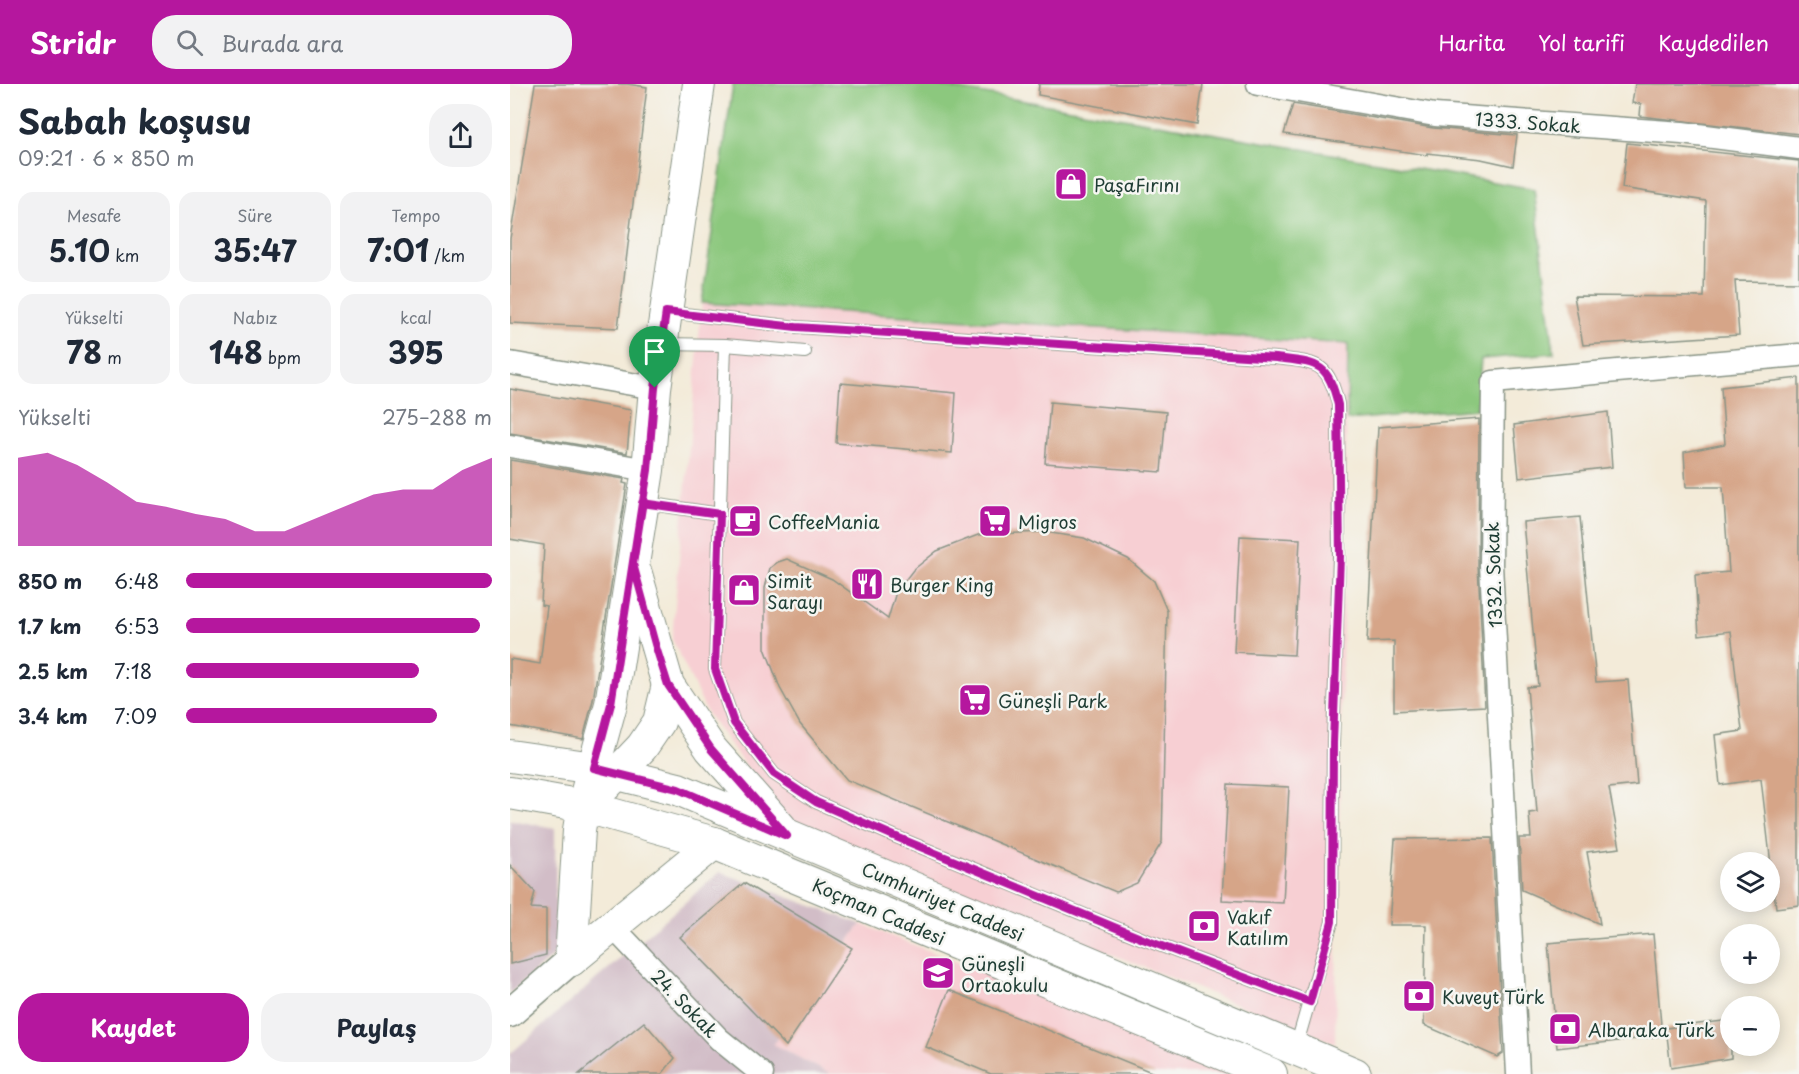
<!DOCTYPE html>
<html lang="tr">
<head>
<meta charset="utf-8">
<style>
	body { margin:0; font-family:"Playpen Sans",sans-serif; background:#f2f2f3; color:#1f2937; height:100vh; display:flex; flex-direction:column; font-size:22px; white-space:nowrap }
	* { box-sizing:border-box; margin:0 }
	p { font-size:20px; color:#747a83 }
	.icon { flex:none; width:33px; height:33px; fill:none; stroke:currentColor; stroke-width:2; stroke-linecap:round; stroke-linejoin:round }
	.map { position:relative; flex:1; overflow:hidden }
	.details { display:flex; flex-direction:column; background:#fff; width:510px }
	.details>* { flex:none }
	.tools { position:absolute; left:1210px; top:768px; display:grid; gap:12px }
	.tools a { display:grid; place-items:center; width:60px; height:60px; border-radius:50%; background:#fff; box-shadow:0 3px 15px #0003; font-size:30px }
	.pin { position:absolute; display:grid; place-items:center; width:51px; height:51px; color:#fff; margin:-62px -26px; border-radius:50% 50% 50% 0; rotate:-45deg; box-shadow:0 0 6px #0007 }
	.pin .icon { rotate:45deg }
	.round { display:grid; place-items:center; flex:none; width:63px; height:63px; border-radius:24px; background:#f2f2f3 }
	.summary { display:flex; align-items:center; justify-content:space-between; height:102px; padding:0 18px }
	h1 { font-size:33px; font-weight:700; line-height:45px }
	.figures { display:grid; grid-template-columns:repeat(3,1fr); gap:9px; height:102px; padding:6px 18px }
	.figures div { display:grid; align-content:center; border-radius:15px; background:#f2f2f3; text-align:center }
	.figures b { font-size:30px; font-weight:700 }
	.figures small { font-size:16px; font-weight:400 }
	.figures p { font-size:16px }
	.chart { height:168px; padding:12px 18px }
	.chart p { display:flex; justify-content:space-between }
	.chart svg { width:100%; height:108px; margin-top:6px; fill:#b5179e; opacity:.7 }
	.action { display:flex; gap:12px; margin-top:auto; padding:12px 18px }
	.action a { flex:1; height:69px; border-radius:24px; background:#b5179e; color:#fff; font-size:24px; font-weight:700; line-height:69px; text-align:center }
	.action a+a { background:#f2f2f3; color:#1f2937 }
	ul { padding:0 18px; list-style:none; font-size:20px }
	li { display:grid; grid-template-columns:96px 72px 1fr; align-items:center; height:45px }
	li i { height:15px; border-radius:8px; background:#b5179e }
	header { display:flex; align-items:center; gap:36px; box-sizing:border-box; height:84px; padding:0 30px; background:#b5179e; color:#fff }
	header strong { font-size:28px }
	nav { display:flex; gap:33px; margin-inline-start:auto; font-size:21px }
	.search { width:420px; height:54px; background:#f2f2f3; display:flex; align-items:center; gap:15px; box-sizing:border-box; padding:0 21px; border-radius:24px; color:#747a83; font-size:22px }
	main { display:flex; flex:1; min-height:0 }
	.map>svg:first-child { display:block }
	.built { fill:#f7cfd3 }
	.industrial { fill:#d2bdc7 }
	.green { fill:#8cc87e; stroke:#568259; stroke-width:1.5 }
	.building { fill:#d6a588 }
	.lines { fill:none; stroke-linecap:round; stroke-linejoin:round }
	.service-casing { stroke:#899486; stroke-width:14 }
	.minor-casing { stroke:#899486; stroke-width:25 }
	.tertiary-casing { stroke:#899486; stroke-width:31 }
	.secondary-casing { stroke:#899486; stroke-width:34 }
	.service { stroke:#fff; stroke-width:12 }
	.minor { stroke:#fff; stroke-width:22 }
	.tertiary { stroke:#fff; stroke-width:28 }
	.secondary { stroke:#fff; stroke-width:32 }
	.route-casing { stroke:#fff; stroke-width:12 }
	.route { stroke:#b5179e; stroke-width:8 }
	.labels { text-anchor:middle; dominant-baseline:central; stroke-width:5; stroke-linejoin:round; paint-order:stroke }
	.street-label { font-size:18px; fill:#1f3d34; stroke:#f6f6f2 }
	.poi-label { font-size:18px; fill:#1f3d34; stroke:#f6f6f2; text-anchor:start }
</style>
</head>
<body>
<header>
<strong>Stridr</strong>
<div class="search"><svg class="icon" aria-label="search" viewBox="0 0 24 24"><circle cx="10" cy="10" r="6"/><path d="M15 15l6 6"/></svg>Burada ara</div>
<nav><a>Harita</a><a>Yol tarifi</a><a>Kaydedilen</a></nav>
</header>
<main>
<section class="details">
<div class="summary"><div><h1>Sabah koşusu</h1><p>09:21 · 6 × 850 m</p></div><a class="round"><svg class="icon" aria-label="share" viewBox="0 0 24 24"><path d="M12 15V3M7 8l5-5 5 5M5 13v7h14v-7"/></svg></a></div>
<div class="figures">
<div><p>Mesafe</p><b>5.10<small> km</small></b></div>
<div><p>Süre</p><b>35:47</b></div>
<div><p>Tempo</p><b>7:01<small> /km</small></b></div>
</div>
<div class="figures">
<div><p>Yükselti</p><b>78<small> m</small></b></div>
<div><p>Nabız</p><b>148<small> bpm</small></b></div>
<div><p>kcal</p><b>395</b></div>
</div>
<div class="chart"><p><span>Yükselti</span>275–288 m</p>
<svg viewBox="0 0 160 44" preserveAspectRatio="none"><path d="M0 44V8L10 6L20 11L30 18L40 26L50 28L60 31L70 33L80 38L90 38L100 33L110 28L120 23L130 21L140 21L150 13L160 8V44z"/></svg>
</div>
<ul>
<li><b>850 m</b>6:48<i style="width:100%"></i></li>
<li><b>1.7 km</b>6:53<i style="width:96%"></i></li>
<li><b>2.5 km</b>7:18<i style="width:76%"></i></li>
<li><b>3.4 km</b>7:09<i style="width:82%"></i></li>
</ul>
<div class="action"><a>Kaydet</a><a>Paylaş</a></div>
</section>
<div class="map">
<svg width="1289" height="990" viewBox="0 0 1289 990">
	<rect width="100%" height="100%" fill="#f6f6f2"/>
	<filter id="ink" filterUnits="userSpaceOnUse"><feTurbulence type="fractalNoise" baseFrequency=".0167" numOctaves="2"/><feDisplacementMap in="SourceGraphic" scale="12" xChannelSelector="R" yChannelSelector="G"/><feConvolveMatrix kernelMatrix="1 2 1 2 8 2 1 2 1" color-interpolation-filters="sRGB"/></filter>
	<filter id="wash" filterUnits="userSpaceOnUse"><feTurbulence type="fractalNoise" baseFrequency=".008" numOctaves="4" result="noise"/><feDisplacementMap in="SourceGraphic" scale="24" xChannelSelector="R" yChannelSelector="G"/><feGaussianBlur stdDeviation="1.35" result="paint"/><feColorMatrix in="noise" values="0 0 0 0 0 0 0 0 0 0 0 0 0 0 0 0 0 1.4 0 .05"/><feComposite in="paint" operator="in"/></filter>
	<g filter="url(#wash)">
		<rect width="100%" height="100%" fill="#f3ebd9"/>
		<g class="built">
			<polygon points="192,219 838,260 825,959 280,742 198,631 162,555"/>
			<polygon points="351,840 614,944 720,990 320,990 263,960"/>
		</g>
		<g class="industrial">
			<polygon points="0,736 45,744 46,869 0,909"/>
			<polygon points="210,788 351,840 263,960 320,990 0,990 0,970"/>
		</g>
		<polygon class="green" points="223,0 417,0 1024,105 1044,269 971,275 967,325 837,336 838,260 192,219"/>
		<g id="blocks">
			<g class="building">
				<polygon points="25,0 117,0 137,3 108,244 0,239 0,155"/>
				<polygon points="529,0 693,0 687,41 528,11"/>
				<polygon points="1125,0 1289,0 1289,50 1130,32 1131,20 1122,19"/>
				<polygon points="783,20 923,44 1007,51 1003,82 971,75 917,69 917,71 774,50"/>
				<polygon points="1117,59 1289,77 1289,198 1225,197 1229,251 1073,261 1064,212 1194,213 1196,117 1112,104"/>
				<polygon points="1289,294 1289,821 1266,824 1251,695 1210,701 1205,651 1232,647 1221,547 1189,551 1185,491 1219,488 1213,403 1176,403 1174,368 1215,360 1211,303"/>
				<polygon points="330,299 446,309 442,369 326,359"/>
				<polygon points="0,305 121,326 117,369 0,349"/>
				<polygon points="540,318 656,328 651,388 535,379"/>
				<polygon points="1098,328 1102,383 1009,394 1004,341"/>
				<polygon points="969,335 968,482 975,622 884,627 884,557 857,558 868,343"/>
				<polygon points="0,376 114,395 113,399 117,400 83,616 73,655 0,642 0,575 30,580 37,522 31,521 34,461 0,455"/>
				<polygon points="1070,433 1086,598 1118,596 1127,701 1099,704 1110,764 1077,768 1090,840 1012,806 1009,754 1021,754 1019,729 1027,728 1017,603 1028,602 1013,438"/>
				<polygon points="534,448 574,454 618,475 644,497 657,527 652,758 627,799 606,808 337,696 290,640 270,604 255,564 255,504 260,484 268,478 277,475 322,495 378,535 386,508 403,486 427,467 468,451"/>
				<polygon points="730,452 790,455 784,571 724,568"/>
				<polygon points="718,700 779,703 773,819 712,816"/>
				<polygon points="982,754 993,969 987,973 914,941 916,841 879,841 885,755"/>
				<polygon points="0,781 25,808 21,824 36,825 36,871 0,880"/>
				<polygon points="234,799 342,864 276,962 170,853"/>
				<polygon points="1143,850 1152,952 1047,964 1038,859"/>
				<polygon points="439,906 644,989 644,990 481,990 416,963"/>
				<polygon points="1221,936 1221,974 1161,984 1156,944"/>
				<polygon points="134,938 165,974 152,990 69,990"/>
			</g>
		</g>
	</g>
	<g filter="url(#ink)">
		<use href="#blocks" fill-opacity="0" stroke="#899486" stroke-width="1.5"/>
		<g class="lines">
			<g class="service-casing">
				<g id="service">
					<path d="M 157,228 L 287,243 L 766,274 C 807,279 818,277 828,320 L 829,472 L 823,659 L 822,838 L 786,963"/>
					<polyline points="152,260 215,261 295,268"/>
					<polyline points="215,261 205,585 224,639 264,690 306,718 384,752 633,855 800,918"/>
					<polyline points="134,419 210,430"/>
				</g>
			</g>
			<g class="minor-casing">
				<g id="minor">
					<polyline points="748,0 925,31 1172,49 1289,64"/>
					<polyline points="0,279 145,304"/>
					<polyline points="0,362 138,386"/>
					<polyline points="103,843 209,955 252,990"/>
					<polyline points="1008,990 981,481 983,298 1289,271"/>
				</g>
			</g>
			<g class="tertiary-casing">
				<polyline id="tertiary" points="0,929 61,876"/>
			</g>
			<g class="secondary-casing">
				<g id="secondary">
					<polyline points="126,490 158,601 201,665 271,744"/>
					<polyline points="0,672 84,684 168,705 845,990"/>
					<polyline points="95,702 132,663 149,638 158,601"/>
					<polyline points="0,709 73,722 204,759 761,990"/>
					<polyline points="61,876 69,746 73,722 101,620 123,480 138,386 145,304 189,0"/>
					<polyline points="61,876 204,759"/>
				</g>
			</g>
			<use href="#service" class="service"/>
			<use href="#minor" class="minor"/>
			<use href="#tertiary" class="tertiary"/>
			<use href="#secondary" class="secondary"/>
		</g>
	</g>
	<g class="lines" filter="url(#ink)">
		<g class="route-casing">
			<path id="route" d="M 145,304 L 138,386 L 123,480 L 145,560 L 158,601 L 201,665 L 277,752 L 168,705 L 84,684 L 101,620 L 132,419 L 210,430 L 205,585 L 224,639 L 264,690 L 306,718 L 384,752 L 633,855 L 800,918 L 822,838 L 823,659 L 830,472 L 828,321 C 818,277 807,279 766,274 L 286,243 L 156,228 L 145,304"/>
		</g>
		<use href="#route" class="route"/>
	</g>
	<defs>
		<g id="shop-square" transform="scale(1.725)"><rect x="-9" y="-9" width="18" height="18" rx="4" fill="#b5179e" stroke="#f6f6f2"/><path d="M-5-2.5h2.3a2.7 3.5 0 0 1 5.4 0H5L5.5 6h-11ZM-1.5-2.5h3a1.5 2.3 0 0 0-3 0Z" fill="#fff"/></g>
		<g id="cafe-square" transform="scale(1.725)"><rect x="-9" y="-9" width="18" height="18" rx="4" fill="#b5179e" stroke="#f6f6f2"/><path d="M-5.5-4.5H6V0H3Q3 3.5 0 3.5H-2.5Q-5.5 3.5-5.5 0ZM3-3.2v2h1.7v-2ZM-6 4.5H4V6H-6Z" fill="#fff"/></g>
		<g id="supermarket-square" transform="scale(1.725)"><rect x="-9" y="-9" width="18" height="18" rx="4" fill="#b5179e" stroke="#f6f6f2"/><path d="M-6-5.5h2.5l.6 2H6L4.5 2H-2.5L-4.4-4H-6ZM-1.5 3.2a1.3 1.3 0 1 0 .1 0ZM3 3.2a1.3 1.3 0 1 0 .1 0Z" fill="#fff"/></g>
		<g id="restaurant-square" transform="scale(1.725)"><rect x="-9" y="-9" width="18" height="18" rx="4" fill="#b5179e" stroke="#f6f6f2"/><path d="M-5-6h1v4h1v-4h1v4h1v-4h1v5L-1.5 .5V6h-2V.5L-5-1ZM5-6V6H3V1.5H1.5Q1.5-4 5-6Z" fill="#fff"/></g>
		<g id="bank-square" transform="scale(1.725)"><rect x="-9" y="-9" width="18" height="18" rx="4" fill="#b5179e" stroke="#f6f6f2"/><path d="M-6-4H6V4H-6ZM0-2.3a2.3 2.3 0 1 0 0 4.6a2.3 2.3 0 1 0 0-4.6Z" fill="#fff"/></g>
		<g id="school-square" transform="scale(1.725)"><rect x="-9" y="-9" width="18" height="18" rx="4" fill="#b5179e" stroke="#f6f6f2"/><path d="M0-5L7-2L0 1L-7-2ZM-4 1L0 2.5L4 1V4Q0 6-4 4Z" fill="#fff"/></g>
	</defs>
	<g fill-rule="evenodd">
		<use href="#shop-square" x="561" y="100"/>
		<use href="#cafe-square" x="235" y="437"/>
		<use href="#supermarket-square" x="485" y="437"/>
		<use href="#restaurant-square" x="357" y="500"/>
		<use href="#shop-square" x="234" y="506"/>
		<use href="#supermarket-square" x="465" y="616"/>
		<use href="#bank-square" x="694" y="842"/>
		<use href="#school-square" x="428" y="889"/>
		<use href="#bank-square" x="909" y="912"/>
		<use href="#bank-square" x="1055" y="945"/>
	</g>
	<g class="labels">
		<g class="street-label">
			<text transform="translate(1018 38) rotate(4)">1333. Sokak</text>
			<text transform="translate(983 491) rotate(-92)">1332. Sokak</text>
			<text transform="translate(433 817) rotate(23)">Cumhuriyet Caddesi</text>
			<text transform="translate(369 827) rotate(23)">Koçman Caddesi</text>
			<text transform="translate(175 919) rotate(46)">24. Sokak</text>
		</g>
		<g class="poi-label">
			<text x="584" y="100">PaşaFırını</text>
			<text x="258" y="437">CoffeeMania</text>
			<text x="508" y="437">Migros</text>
			<text x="257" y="496">Simit<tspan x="257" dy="21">Sarayı</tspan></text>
			<text x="380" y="500">Burger King</text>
			<text x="488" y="616">Güneşli Park</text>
			<text x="717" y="832">Vakıf<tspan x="717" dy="21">Katılım</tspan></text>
			<text x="451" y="879">Güneşli<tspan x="451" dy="21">Ortaokulu</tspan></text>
			<text x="932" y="912">Kuveyt Türk</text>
			<text x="1078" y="945">Albaraka Türk</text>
		</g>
	</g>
</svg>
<div class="tools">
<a><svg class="icon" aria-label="layers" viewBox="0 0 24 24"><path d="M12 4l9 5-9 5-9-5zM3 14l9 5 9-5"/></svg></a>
<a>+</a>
<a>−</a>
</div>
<div class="pin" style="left:145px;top:304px;background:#1e9e55"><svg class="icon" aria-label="arrive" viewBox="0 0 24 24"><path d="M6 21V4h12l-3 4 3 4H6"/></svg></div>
</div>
</main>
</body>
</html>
